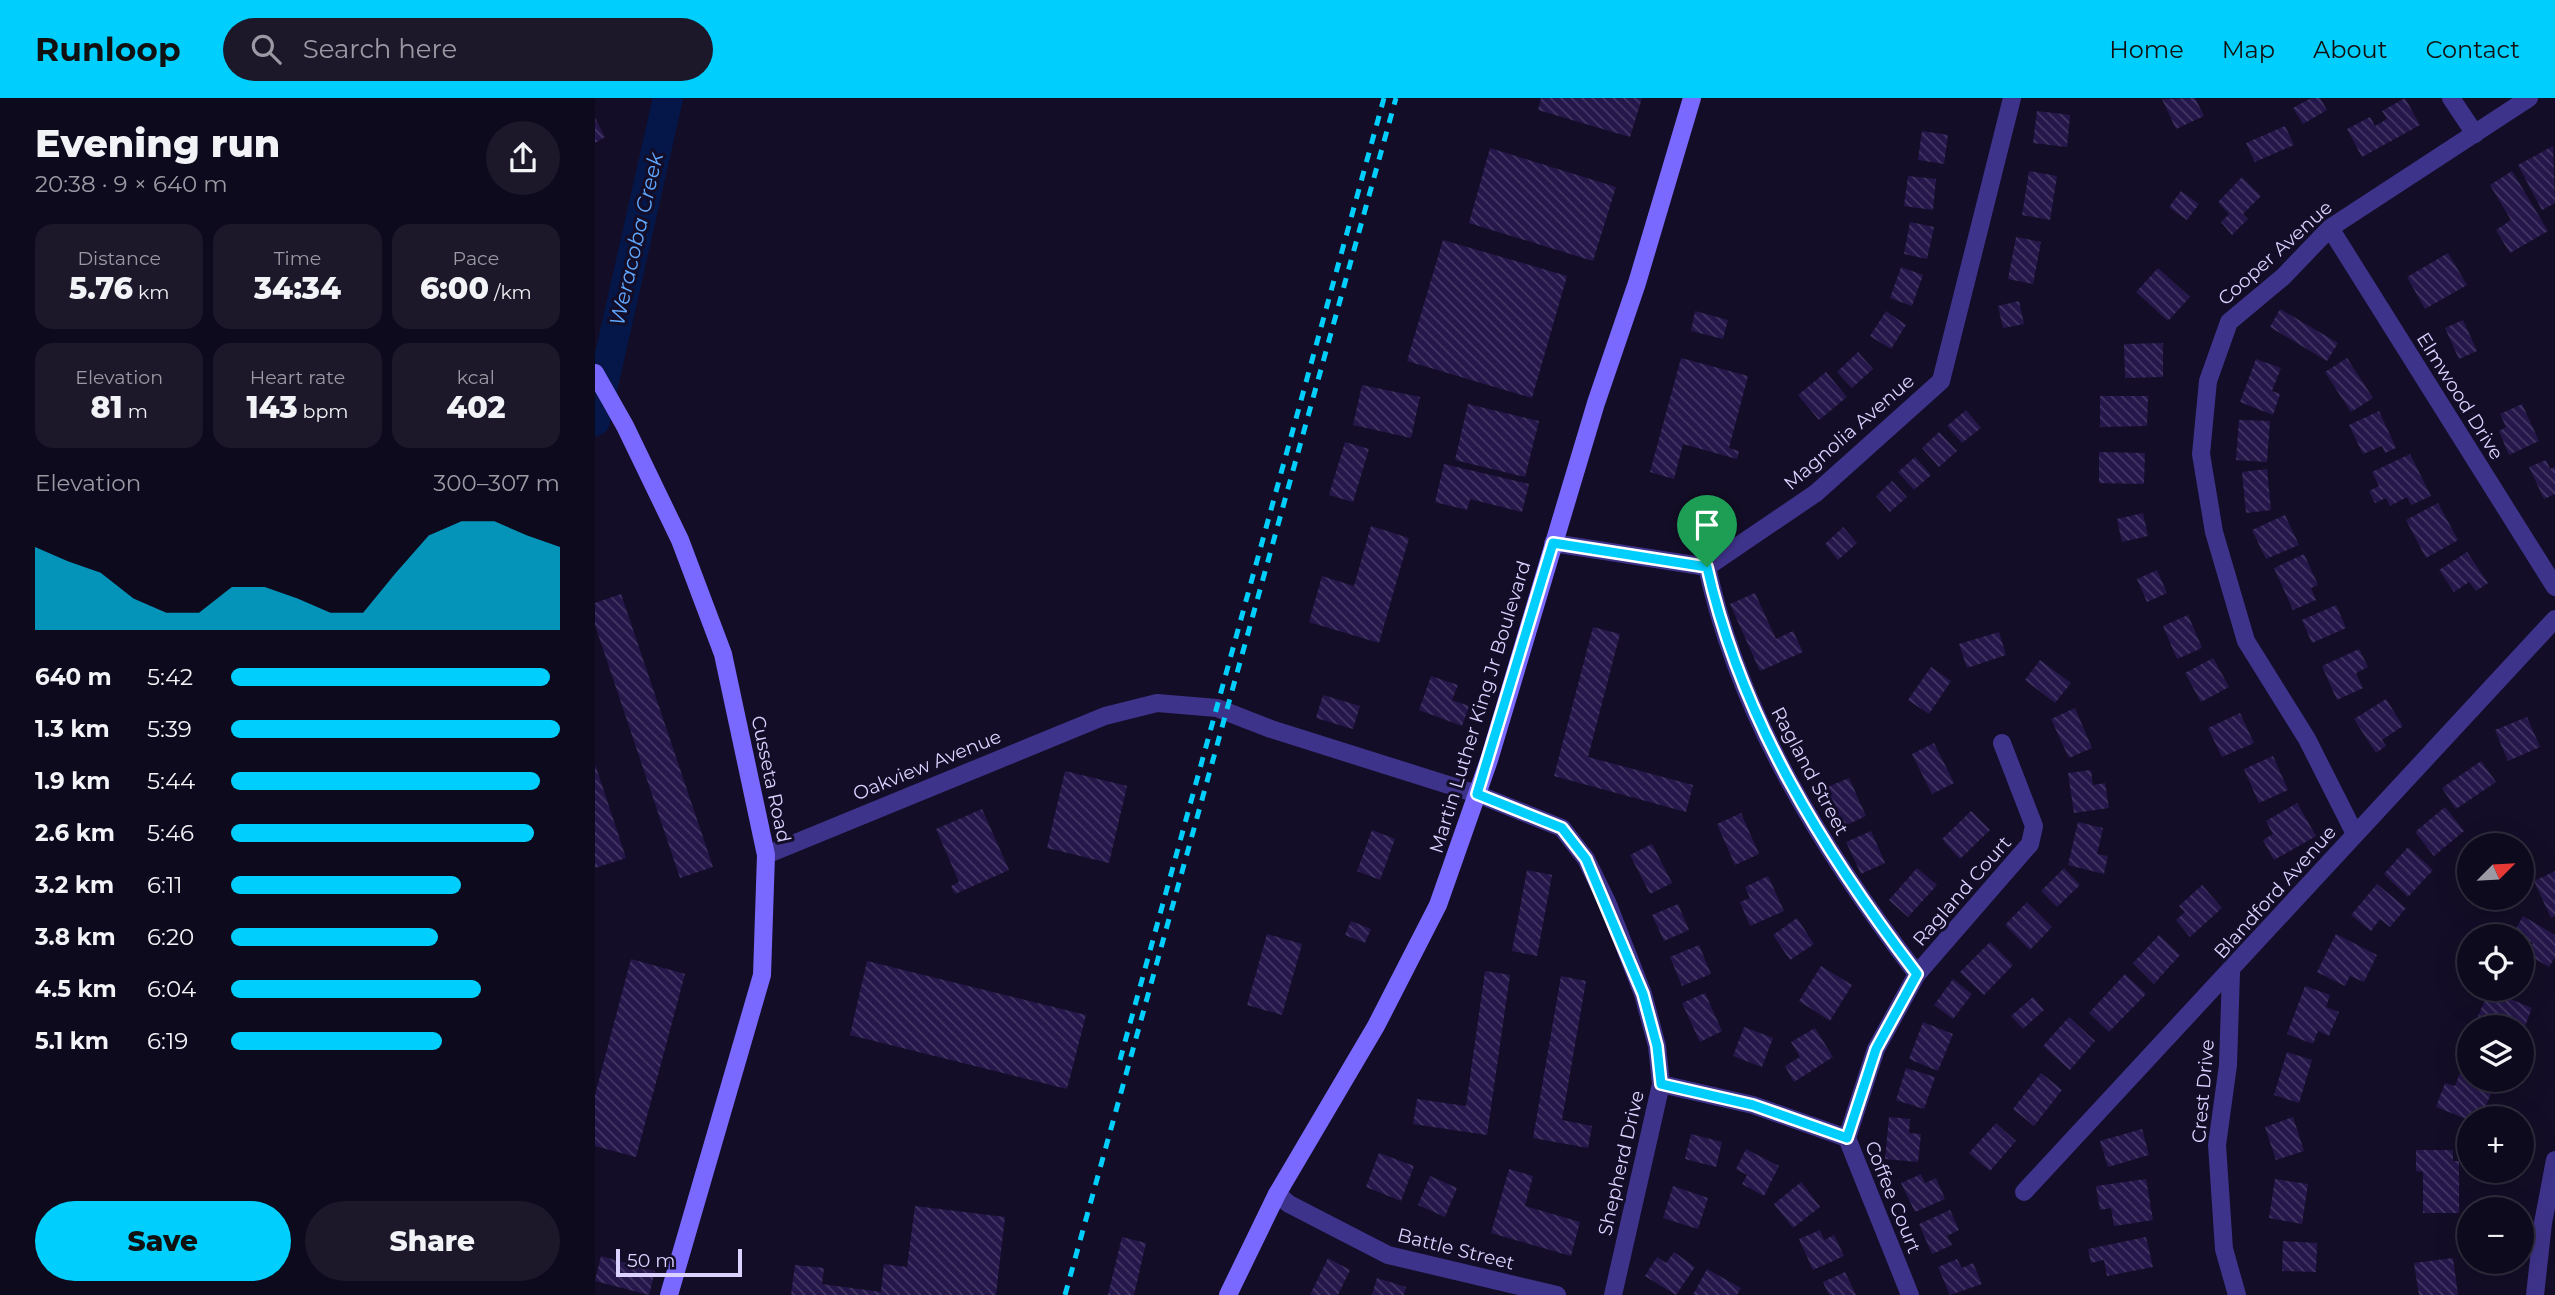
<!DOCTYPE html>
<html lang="en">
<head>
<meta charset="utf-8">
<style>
	body { margin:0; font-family:Montserrat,sans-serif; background:#1c182a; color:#f1f3f6; height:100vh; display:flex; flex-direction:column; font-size:26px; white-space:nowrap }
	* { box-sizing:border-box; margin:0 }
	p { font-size:23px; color:#9b9aa4 }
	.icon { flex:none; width:38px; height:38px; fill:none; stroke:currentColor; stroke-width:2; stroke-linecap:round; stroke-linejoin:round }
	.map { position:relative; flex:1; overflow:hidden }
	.details { display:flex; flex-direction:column; background:#0e0a1d; width:595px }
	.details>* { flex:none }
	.needle { width:46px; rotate:66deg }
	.fabs { position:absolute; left:1862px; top:735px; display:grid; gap:14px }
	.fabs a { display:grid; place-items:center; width:77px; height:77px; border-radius:50%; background:#0e0a1d; box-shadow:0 7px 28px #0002,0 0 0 2px #2e2b3b; font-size:35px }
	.scale { position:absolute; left:21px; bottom:18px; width:126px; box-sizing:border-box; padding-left:7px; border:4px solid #dbd2ff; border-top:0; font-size:19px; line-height:24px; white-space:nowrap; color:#dbd2ff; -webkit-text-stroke:5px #130d27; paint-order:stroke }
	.pin { position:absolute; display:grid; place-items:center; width:60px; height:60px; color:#fff; margin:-72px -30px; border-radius:50% 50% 50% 0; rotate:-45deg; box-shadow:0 0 7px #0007 }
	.pin .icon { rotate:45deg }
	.round { display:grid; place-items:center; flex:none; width:74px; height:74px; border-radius:37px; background:#1c182a }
	.head { display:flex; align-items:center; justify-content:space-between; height:119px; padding:0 35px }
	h1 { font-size:38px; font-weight:800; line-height:52px }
	.figures { display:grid; grid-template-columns:repeat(3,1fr); gap:10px; height:119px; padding:7px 35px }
	.figures div { display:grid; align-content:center; border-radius:18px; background:#1c182a; text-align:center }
	.figures b { font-size:30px; font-weight:800 }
	.figures small { font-size:19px; font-weight:400 }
	.figures p { font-size:19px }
	.chart { height:196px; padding:14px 35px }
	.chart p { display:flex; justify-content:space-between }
	.chart svg { width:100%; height:126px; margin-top:7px; fill:#00cffd; opacity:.7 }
	.button { display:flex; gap:14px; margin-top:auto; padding:14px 35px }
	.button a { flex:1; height:80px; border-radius:42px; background:#00cffd; color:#111; font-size:28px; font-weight:800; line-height:80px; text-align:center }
	.button a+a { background:#1c182a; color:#f1f3f6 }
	ul { padding:0 35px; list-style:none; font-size:23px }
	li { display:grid; grid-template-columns:112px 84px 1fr; align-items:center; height:52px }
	li i { height:18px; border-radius:9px; background:#00cffd }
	header { display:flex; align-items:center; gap:42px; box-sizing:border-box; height:98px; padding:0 35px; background:#00cffd; color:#111 }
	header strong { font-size:33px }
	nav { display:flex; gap:38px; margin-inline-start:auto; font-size:24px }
	.search { width:490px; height:63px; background:#1c182a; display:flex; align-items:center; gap:18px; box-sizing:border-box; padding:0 24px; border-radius:38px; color:#9b9aa4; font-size:26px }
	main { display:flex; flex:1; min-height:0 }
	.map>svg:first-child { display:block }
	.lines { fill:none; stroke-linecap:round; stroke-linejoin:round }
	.river { stroke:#051748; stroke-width:30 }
	.building { fill:url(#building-back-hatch) }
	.street { stroke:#3e338a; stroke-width:18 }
	.secondary { stroke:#7a69ff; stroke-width:18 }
	.rail { stroke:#00cffd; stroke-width:5; stroke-dasharray:10 9; stroke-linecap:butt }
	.route-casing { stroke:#fff; stroke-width:14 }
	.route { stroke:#00cffd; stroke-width:9 }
	.labels { text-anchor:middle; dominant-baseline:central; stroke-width:6; stroke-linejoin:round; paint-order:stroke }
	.street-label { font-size:19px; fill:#dbd2ff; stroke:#130d27 }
	.water-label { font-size:21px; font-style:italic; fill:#60a8ff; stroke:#130d27 }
</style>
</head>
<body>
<header>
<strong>Runloop</strong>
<div class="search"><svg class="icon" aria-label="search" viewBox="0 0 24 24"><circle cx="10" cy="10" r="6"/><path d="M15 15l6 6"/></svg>Search here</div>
<nav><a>Home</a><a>Map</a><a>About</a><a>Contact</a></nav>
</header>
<main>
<section class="details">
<div class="head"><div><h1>Evening run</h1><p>20:38 · 9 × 640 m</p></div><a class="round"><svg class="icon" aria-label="share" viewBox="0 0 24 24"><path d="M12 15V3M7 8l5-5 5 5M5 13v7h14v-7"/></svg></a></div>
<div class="figures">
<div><p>Distance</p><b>5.76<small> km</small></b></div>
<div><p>Time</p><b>34:34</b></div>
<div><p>Pace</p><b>6:00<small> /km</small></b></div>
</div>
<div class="figures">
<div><p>Elevation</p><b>81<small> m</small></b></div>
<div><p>Heart rate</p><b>143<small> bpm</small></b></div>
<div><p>kcal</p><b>402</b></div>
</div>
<div class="chart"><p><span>Elevation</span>300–307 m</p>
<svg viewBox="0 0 160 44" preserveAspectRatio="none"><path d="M0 44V15L10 20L20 24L30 33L40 38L50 38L60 29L70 29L80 33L90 38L100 38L110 24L120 11L130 6L140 6L150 11L160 15V44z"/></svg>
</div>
<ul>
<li><b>640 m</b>5:42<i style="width:97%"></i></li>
<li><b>1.3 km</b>5:39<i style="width:100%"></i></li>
<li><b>1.9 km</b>5:44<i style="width:94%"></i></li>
<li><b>2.6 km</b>5:46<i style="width:92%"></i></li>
<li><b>3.2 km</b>6:11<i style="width:70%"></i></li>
<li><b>3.8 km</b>6:20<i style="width:63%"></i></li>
<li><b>4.5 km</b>6:04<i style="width:76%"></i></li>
<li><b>5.1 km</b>6:19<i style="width:64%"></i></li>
</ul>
<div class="button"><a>Save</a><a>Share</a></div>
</section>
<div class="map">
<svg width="1960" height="1197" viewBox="0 0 1960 1197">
	<defs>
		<pattern id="building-back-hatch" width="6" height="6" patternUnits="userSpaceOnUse" patternTransform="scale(1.75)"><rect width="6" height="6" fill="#25174a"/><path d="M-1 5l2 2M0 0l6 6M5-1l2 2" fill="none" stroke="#443865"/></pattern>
	</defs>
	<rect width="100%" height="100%" fill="#130d27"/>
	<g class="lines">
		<polyline class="river" points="0,323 73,0"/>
	</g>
	<g class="building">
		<polygon points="946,0 1047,0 1035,39 943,12"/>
		<polygon points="1600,0 1609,18 1581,31 1567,1"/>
		<polygon points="1716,0 1725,0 1732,12 1708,26 1698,10"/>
		<polygon points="1810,0 1825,27 1767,59 1752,31 1775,19 1780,28 1792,21 1787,13"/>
		<polygon points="1442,13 1475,17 1472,49 1438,45"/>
		<polygon points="0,20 10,39 0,45"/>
		<polygon points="1690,28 1699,47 1660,64 1651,45"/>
		<polygon points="1327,33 1353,37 1349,66 1323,62"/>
		<polygon points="1958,48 1960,105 1947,112 1923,67"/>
		<polygon points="895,50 1021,89 998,163 874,125"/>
		<polygon points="1434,73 1462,78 1455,122 1427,117"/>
		<polygon points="1917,73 1953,133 1915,155 1901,132 1916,122 1895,87"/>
		<polygon points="1313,78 1341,81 1338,112 1309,108"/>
		<polygon points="1647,79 1666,98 1648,116 1653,121 1637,137 1626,124 1634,116 1623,104"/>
		<polygon points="1586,93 1604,106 1592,122 1574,109"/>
		<polygon points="1315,124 1339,129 1332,161 1309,156"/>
		<polygon points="1421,139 1446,144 1438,186 1413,181"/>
		<polygon points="848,142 972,178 937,300 812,263"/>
		<polygon points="1853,155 1872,187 1830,211 1812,179"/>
		<polygon points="1306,169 1328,177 1317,208 1295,200"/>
		<polygon points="1563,170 1595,199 1573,223 1541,194"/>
		<polygon points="1424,203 1429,226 1408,230 1403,208"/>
		<polygon points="1685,211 1743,245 1732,263 1675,229"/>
		<polygon points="1100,213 1133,222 1128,241 1096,233"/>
		<polygon points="1291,213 1311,227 1296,251 1275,238"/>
		<polygon points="1868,222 1882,253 1864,261 1850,230"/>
		<polygon points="1568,245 1568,279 1530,280 1529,246"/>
		<polygon points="1263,254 1278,271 1257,290 1242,274"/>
		<polygon points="1086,260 1153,278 1134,350 1144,353 1142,361 1088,346 1079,381 1055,374"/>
		<polygon points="1752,260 1778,300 1756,314 1730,274"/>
		<polygon points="1661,261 1686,270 1677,293 1685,296 1678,317 1645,304"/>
		<polygon points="1231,274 1252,299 1224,322 1203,297"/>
		<polygon points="767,287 825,299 816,340 758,327"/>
		<polygon points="1505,298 1553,298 1552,328 1505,329"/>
		<polygon points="873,306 944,323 930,379 860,362"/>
		<polygon points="1927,306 1944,343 1914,357 1904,333 1911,329 1905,316"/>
		<polygon points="1371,312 1386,330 1367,345 1352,328"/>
		<polygon points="1784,313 1801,350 1790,355 1787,348 1768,356 1754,327"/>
		<polygon points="1644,322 1675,323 1672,364 1641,362"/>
		<polygon points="1344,334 1362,353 1344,369 1327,350"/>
		<polygon points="750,344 774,351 758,404 734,397"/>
		<polygon points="1504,354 1550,355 1549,386 1504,385"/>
		<polygon points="1815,356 1836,398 1816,407 1812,399 1795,408 1791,400 1780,405 1774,393 1784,388 1777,374"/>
		<polygon points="1320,359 1336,377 1319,392 1303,374"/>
		<polygon points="1951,362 1955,371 1960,369 1960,396 1949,401 1934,369"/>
		<polygon points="849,366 934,386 927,414 875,401 872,412 840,404"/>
		<polygon points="1672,371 1676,412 1651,415 1647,374"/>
		<polygon points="1297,383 1312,399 1295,414 1281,398"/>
		<polygon points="1843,405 1863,442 1831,460 1811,422"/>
		<polygon points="1548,415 1553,438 1527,444 1522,421"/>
		<polygon points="1690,417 1704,447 1671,461 1657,432"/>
		<polygon points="776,428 814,440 784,545 714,524 727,478 759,488"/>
		<polygon points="1248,429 1262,445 1243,462 1230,446"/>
		<polygon points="1872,454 1893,485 1881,493 1874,484 1859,494 1844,472"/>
		<polygon points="1709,456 1723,487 1716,490 1721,502 1698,512 1679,470"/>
		<polygon points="1562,472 1572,495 1552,504 1542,481"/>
		<polygon points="1160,495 1181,541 1198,533 1208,554 1165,573 1135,506"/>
		<polygon points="26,496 118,769 85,780 0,527 0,505"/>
		<polygon points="1741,507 1751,530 1717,545 1707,522"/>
		<polygon points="1593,517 1607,550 1582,561 1568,528"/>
		<polygon points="998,529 1025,536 993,659 1098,687 1091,714 959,678"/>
		<polygon points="1404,534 1411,557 1372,570 1364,546"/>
		<polygon points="1764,551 1773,569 1761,575 1768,590 1742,602 1727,568"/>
		<polygon points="1618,560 1634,589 1606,604 1590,575"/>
		<polygon points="1445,562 1476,585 1460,605 1430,582"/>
		<polygon points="1336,569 1356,583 1334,616 1313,602"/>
		<polygon points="836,578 863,587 857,602 874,608 867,628 824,612"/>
		<polygon points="728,597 765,608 758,631 721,620"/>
		<polygon points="1791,601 1808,628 1787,642 1791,648 1781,655 1759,621"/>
		<polygon points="1480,610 1497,650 1474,660 1456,621"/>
		<polygon points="1645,615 1659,645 1627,659 1613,630"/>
		<polygon points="1932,619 1945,649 1913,663 1900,632"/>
		<polygon points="1339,645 1359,685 1337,696 1317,656"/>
		<polygon points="1678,658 1693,692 1664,705 1649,671"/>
		<polygon points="1886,663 1901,684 1861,711 1847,690"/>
		<polygon points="0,666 31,760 0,770"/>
		<polygon points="1496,672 1498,687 1510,685 1514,710 1479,715 1473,675"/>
		<polygon points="470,673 532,688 514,765 452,750"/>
		<polygon points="1254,680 1271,718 1247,729 1230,690"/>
		<polygon points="1702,705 1721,738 1679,762 1668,742 1678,736 1671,723"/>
		<polygon points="1850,709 1869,733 1839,758 1820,734"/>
		<polygon points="387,711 414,772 360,796 356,788 364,784 341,731"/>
		<polygon points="1376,713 1395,732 1365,761 1347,741"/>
		<polygon points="1146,715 1164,756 1140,767 1122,726"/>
		<polygon points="1483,724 1508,730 1502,756 1513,758 1509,776 1473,767"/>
		<polygon points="777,732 800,741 785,782 762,773"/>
		<polygon points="1276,733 1290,765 1266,776 1251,744"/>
		<polygon points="1057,746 1077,785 1055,796 1035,757"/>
		<polygon points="1813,749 1838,772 1813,799 1789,776"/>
		<polygon points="1322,770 1342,787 1313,819 1294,802"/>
		<polygon points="1469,770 1485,787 1462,809 1446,793"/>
		<polygon points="932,772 957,777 942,858 917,853"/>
		<polygon points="1960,773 1960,818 1956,820 1939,783"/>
		<polygon points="1173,778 1189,813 1155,828 1145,804 1155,800 1150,789"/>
		<polygon points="1782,786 1811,810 1795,829 1785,821 1776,833 1756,817"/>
		<polygon points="1607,787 1627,810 1595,839 1581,822 1590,814 1584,808"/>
		<polygon points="1432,804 1457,829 1435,852 1410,827"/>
		<polygon points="1083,806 1094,832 1069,843 1057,817"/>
		<polygon points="1928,818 1960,837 1960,859 1954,869 1932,856 1938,845 1919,834"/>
		<polygon points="1202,820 1219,846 1195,862 1178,837"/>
		<polygon points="756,823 776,831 770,845 750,837"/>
		<polygon points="672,836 707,846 687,917 652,907"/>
		<polygon points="1741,836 1782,857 1769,884 1755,878 1750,888 1722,874"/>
		<polygon points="1564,837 1585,857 1559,886 1538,865"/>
		<polygon points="1395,844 1418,867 1389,897 1365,874"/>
		<polygon points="1104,847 1116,876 1087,888 1075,859"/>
		<polygon points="36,861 90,876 41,1059 0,1048 0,997"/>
		<polygon points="272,863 491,917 472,991 255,937"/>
		<polygon points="1226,868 1257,887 1235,923 1204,903"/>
		<polygon points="890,873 915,877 892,1037 818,1026 822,1001 871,1008"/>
		<polygon points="1530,876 1551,896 1514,934 1494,915"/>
		<polygon points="966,878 991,883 967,1022 997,1028 993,1050 938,1040"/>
		<polygon points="1358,881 1377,896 1358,921 1339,907"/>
		<polygon points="1710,888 1735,897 1731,909 1744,914 1734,938 1723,933 1718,946 1692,936"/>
		<polygon points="1894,892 1937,910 1927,936 1927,929 1895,929 1882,921"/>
		<polygon points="1110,895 1127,933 1105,944 1087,905"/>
		<polygon points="1438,899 1449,912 1428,931 1416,918"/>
		<polygon points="1474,919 1500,943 1475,972 1448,948"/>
		<polygon points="1328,924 1358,936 1343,973 1314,961"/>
		<polygon points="1149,929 1178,940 1167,969 1138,958"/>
		<polygon points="1220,930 1238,959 1199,984 1190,968 1205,959 1196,944"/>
		<polygon points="1692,954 1717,962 1704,1005 1679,997"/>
		<polygon points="1311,970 1340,979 1329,1011 1301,1002"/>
		<polygon points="1446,975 1467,992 1439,1028 1418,1011"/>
		<polygon points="1865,975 1874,978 1874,982 1899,988 1886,1020 1874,1022 1841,1009 1850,985 1860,988"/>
		<polygon points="1294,1019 1315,1021 1314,1035 1326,1036 1323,1064 1290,1061"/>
		<polygon points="1698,1019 1709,1053 1681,1062 1670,1029"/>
		<polygon points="1401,1025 1421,1043 1395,1073 1374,1055"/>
		<polygon points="1547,1031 1554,1057 1513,1069 1505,1043"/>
		<polygon points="1096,1036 1127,1044 1121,1069 1090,1061"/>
		<polygon points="1151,1051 1184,1068 1169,1098 1147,1086 1152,1077 1141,1071"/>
		<polygon points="1821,1052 1858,1052 1858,1063 1864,1063 1864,1115 1828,1115 1828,1074 1821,1073"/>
		<polygon points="784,1055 819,1068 806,1103 771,1089"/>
		<polygon points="914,1071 938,1078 930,1108 985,1124 976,1158 896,1135"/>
		<polygon points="1326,1076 1330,1085 1341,1080 1350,1101 1320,1114 1306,1085"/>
		<polygon points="835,1078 862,1090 850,1119 823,1107"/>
		<polygon points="1551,1081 1558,1122 1519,1128 1516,1110 1505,1112 1501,1088"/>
		<polygon points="1680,1081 1713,1086 1707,1126 1674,1120"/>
		<polygon points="1206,1084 1225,1109 1198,1130 1179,1106"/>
		<polygon points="1078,1088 1113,1100 1103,1131 1068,1120"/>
		<polygon points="320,1108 410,1119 401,1197 196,1197 200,1167 229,1170 227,1186 286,1194 289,1166 312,1169"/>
		<polygon points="1355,1112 1364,1132 1352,1138 1357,1147 1337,1156 1324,1126"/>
		<polygon points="1225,1132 1229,1142 1239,1137 1249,1158 1218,1172 1204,1141"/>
		<polygon points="527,1139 551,1145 539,1197 513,1197"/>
		<polygon points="1551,1139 1558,1169 1512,1178 1509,1162 1496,1165 1493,1151"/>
		<polygon points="1688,1143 1722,1145 1721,1174 1687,1173"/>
		<polygon points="1079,1154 1100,1169 1081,1197 1050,1178 1062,1159 1071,1165"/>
		<polygon points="6,1158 60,1173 54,1197 0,1183"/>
		<polygon points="733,1160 755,1172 743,1197 715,1197"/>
		<polygon points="1858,1160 1863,1197 1824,1197 1819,1165"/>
		<polygon points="1362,1161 1367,1170 1378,1165 1387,1186 1355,1197 1343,1169"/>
		<polygon points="1112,1171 1146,1190 1142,1197 1098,1197"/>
		<polygon points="1250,1174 1261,1197 1234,1197 1228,1184"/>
		<polygon points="782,1180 811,1189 809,1197 777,1197"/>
	</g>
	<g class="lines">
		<g class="street">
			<polyline points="1856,0 1880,36"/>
			<polyline points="1735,130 1960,489"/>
			<polyline points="958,445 1112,469 1221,395 1346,283 1417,0"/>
			<path d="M 1112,469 C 1145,621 1229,754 1322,876"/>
			<polyline points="1760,736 1712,641 1651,543 1619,434 1606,356 1613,283 1634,224 1688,179 1735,130 1934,0"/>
			<polyline points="171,757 510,618 562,605 622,610 676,631 882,696 967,730 991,761 1012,804 1048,896 1062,948 1066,986 1018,1197"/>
			<polyline points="1636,875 1633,967 1622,1047 1629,1151 1642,1197"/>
			<polyline points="1066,986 1158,1007 1252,1040 1315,1197"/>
			<polyline points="1252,1040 1281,951 1322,876 1435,746 1439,728 1407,645"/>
			<polyline points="1429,1094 1960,521"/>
			<polyline points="682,1096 694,1106 793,1157 962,1197"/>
			<polyline points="1940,1197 1948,1125 1960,1062"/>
		</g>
		<g class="secondary">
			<polyline points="0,275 30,328 85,442 128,556 171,757 167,877 74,1197"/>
			<polyline points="633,1197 682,1096 781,928 843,807 894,662 1001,305 1042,185 1097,0"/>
		</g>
		<g class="rail">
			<polyline points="525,962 789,0"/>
			<polyline points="470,1197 801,0"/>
		</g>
	</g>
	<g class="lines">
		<g class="route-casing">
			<path id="route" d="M 958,445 L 1112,469 C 1146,621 1229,754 1322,876 L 1281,951 L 1252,1040 L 1158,1007 L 1066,986 L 1062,948 L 1048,896 L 991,761 L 967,730 L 882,696 Z"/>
		</g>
		<use href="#route" class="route"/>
	</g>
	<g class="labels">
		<g class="street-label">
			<text transform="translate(1680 155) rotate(-42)">Cooper Avenue</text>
			<text transform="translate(1865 298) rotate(58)">Elmwood Drive</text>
			<text transform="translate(1254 334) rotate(-41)">Magnolia Avenue</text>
			<text transform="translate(885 609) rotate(-73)">Martin Luther King Jr Boulevard</text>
			<text transform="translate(332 667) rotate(-22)">Oakview Avenue</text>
			<text transform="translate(1215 673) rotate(62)">Ragland Street</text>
			<text transform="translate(176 681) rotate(78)">Cusseta Road</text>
			<text transform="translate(1367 793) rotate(-49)">Ragland Court</text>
			<text transform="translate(1680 794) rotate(-48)">Blandford Avenue</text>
			<text transform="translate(1608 993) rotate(-85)">Crest Drive</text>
			<text transform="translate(1026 1065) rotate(-77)">Shepherd Drive</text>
			<text transform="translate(1298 1099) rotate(68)">Coffee Court</text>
			<text transform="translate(861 1151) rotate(14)">Battle Street</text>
		</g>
		<g class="water-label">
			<text transform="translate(41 141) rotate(-77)">Weracoba Creek</text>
		</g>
	</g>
</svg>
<div class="fabs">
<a><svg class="needle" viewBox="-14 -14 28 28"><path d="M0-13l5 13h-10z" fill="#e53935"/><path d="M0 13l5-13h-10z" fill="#9b9aa4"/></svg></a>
<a><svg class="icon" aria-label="locate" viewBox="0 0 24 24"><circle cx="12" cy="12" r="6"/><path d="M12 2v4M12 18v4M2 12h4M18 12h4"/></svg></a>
<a><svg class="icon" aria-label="layers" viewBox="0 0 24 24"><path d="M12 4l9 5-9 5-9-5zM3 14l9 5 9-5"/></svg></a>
<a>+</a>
<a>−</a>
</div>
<div class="scale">50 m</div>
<div class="pin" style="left:1112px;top:469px;background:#1e9e55"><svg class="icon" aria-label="arrive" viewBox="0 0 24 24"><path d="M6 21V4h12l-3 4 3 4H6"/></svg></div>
</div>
</main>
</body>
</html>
